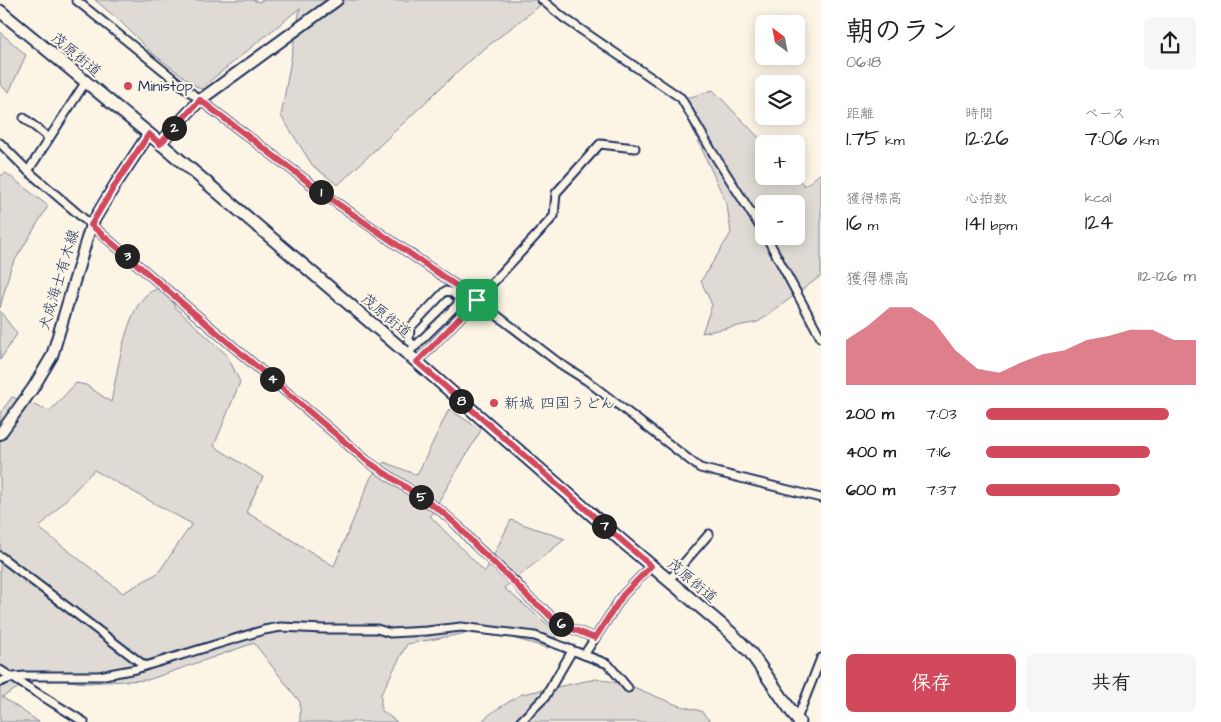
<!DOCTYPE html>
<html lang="ja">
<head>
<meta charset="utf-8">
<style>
	body { margin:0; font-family:"Architects Daughter","Klee One",sans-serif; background:#f6f6f6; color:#202124; height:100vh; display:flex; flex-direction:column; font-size:19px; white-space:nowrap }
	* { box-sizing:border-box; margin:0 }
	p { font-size:16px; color:#757577 }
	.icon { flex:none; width:28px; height:28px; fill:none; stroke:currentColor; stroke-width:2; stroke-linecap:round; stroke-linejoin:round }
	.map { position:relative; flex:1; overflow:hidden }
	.sheet { display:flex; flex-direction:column; background:#fff; width:400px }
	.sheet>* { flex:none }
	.needle { width:32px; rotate:328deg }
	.tools { position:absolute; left:755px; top:15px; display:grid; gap:10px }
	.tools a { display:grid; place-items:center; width:50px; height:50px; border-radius:8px; background:#fff; box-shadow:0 2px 12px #0003; font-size:25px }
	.pin { position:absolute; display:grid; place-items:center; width:42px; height:42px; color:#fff; margin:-21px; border-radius:10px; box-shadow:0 2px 8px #0006 }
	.km { position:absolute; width:25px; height:25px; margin:-12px; border-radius:50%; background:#222; color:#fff; font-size:14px; line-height:25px; text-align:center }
	.round { display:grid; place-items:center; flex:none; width:52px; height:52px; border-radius:8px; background:#f6f6f6 }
	.overview { display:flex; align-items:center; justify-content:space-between; height:85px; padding:0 25px }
	h1 { font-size:28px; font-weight:600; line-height:38px }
	.metrics { display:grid; grid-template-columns:repeat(3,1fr); gap:8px; height:85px; padding:5px 25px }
	.metrics div { display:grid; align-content:center }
	.metrics b { font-size:21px; font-weight:600 }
	.metrics small { font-size:14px; font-weight:400 }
	.metrics p { font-size:14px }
	.chart { height:140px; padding:10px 25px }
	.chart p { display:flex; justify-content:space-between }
	.chart svg { width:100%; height:90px; margin-top:5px; fill:#d1495b; opacity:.7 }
	.cta { display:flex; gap:10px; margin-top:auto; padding:10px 25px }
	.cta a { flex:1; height:58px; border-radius:8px; background:#d1495b; color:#fff; font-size:20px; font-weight:600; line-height:58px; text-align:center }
	.cta a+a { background:#f6f6f6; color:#202124 }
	ul { padding:0 25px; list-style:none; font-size:16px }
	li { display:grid; grid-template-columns:80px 60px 1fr; align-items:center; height:38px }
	li i { height:12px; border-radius:6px; background:#d1495b }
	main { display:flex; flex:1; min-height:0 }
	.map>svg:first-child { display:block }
	.green { fill:#dfdbd4; stroke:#7d8599; fill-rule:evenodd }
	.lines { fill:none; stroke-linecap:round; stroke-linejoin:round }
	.street-casing { stroke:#1b2f5e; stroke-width:11 }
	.secondary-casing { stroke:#1b2f5e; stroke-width:14 }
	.primary-casing { stroke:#1b2f5e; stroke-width:15 }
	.street { stroke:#fcf5e5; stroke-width:7 }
	.secondary { stroke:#fcf5e5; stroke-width:10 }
	.primary { stroke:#fcf5e5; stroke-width:11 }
	.route-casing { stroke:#fff; stroke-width:10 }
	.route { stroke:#d1495b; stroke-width:6 }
	.poi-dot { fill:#d1495b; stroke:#fcf5e5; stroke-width:2 }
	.labels { text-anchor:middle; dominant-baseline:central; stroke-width:4; stroke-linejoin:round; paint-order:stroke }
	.street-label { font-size:15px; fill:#1b2f5e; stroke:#fcf5e5 }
	.poi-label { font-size:15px; fill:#1b2f5e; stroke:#fcf5e5; text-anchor:start }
</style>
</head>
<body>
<main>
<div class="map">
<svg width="821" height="722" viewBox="0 0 821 722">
	<rect width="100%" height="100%" fill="#fcf5e5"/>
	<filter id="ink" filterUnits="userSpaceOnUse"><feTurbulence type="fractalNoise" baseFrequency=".02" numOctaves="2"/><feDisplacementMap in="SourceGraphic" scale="10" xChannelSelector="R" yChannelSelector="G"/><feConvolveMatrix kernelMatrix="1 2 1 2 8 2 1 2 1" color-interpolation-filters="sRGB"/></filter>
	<g filter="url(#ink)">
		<g class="green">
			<polygon points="95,0 252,0 260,2 261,0 547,0 471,59 338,185 313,166 281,116 300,8 200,89 152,53 121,22"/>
			<polygon points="0,32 26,55 9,92 0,85"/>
			<path d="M 713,90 L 765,144 L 764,176 L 795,176 L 805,186 L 821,173 L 821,276 L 758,322 L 702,333 L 712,305 L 701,281 L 731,233 L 727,205 L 678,96 L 691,97 ZM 764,204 L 796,204 L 796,236 L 764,236 Z"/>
			<polygon points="6,173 48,206 11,267 0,308 0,176"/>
			<path d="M 159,288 L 170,293 L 175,307 L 227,355 L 240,382 L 214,446 L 263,477 L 246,512 L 334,566 L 371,477 L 384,462 L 417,475 L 449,409 L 481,430 L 430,516 L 485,572 L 511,520 L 565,539 L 504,588 L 558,633 L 548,648 L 484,630 L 407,644 L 381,694 L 381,710 L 397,722 L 300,722 L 300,702 L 254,643 L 148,680 L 85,683 L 37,677 L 2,697 L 39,722 L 0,722 L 0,413 L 12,397 L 50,411 L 76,383 L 86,385 L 111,402 C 117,374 125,316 145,296 C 149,292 154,290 159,288 ZM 94,470 L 192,524 L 158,573 L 123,593 L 39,528 Z"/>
			<polygon points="0,311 17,334 0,360"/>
			<polygon points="596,679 626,684 677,705 701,711 711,722 481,722 494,711 522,694"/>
		</g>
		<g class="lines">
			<g class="street-casing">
				<g id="street">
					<polyline points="76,0 200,100 328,197 477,300 559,363 586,380 700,468 821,498"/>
					<polyline points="542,0 564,18 681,98 713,153 764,233"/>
					<polyline points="24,118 49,138"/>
					<polyline points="0,143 28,171 367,461 441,511 458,526 476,546 516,583 529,598 543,609 557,623 595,638"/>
					<polyline points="28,171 85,83"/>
					<polyline points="766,236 821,338"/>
					<polyline points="407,354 458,304 458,298 452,292 445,291 410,328 409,341 416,346"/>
					<polyline points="417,362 477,300 554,216 556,193 600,144 635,148"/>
					<polyline points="0,556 145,666 264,630 281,627 323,629 377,629 390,633 427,631 461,627 535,636 608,664 628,688"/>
					<polyline points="669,580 709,534"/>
					<polyline points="584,655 623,595 651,566"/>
					<polyline points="0,670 84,722"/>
					<polyline points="0,682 13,677 25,676 99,676 136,669 145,666"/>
					<polyline points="797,719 821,658"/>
					<polyline points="520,722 545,697 572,651"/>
				</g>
			</g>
			<g class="secondary-casing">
				<g id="secondary">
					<polyline points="160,143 200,100 337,0"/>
					<polyline points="0,434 33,388 52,356 91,225 115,185 149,134"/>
				</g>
			</g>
			<g class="primary-casing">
				<polyline id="primary" points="0,11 160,143 417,362 622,541 730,632 750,652 799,722"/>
			</g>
			<use href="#street" class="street"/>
			<use href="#secondary" class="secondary"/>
			<use href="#primary" class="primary"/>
		</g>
	</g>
	<g class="lines" filter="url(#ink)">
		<g class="route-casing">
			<polygon id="route" points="200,100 328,197 477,300 417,362 651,566 623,595 595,638 557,623 543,609 529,598 516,584 476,546 458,526 441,511 367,461 91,225 115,185 149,134 160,144"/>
		</g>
		<use href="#route" class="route"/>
	</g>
	<g class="poi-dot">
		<circle cx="128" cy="86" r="5"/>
		<circle cx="494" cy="403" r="5"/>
	</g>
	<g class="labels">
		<g class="street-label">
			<text transform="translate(76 55) rotate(40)">茂原街道</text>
			<text transform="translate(59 280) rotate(-73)">犬成海士有木線</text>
			<text transform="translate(386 316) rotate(40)">茂原街道</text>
			<text transform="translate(692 581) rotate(40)">茂原街道</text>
		</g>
		<g class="poi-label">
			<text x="138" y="86">Ministop</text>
			<text x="504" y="403">新城 四国うどん</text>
		</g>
	</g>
</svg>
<div class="tools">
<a><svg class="needle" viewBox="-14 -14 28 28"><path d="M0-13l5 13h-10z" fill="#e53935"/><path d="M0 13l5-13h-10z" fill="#757577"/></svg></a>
<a><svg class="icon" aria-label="layers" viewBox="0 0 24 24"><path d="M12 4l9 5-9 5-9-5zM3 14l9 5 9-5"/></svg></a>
<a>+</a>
<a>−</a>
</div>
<div class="pin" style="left:477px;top:300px;background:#1e9e55"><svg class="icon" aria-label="arrive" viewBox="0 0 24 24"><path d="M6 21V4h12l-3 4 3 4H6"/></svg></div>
<b class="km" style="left:321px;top:192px">1</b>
<b class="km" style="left:174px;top:128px">2</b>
<b class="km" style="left:127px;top:256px">3</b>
<b class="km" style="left:272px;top:379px">4</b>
<b class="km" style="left:421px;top:497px">5</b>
<b class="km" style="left:561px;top:624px">6</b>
<b class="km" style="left:604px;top:526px">7</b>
<b class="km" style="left:461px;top:401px">8</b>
</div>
<section class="sheet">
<div class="overview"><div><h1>朝のラン</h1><p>06:18</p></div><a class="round"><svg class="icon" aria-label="share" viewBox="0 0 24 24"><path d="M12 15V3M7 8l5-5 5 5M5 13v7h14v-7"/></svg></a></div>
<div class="metrics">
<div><p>距離</p><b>1.75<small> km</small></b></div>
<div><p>時間</p><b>12:26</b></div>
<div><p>ペース</p><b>7:06<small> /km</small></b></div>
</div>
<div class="metrics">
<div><p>獲得標高</p><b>16<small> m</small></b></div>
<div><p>心拍数</p><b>141<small> bpm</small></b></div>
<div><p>kcal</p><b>124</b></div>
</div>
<div class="chart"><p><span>獲得標高</span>112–126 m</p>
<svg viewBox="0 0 160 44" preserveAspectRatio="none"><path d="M0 44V22L10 15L20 6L30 6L40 13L50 27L60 36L70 38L80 33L90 29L100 27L110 22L120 20L130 17L140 17L150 22L160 22V44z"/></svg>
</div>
<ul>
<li><b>200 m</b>7:03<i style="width:87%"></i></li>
<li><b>400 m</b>7:16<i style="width:78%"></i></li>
<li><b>600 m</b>7:37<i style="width:64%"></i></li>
</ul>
<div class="cta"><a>保存</a><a>共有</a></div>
</section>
</main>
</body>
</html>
